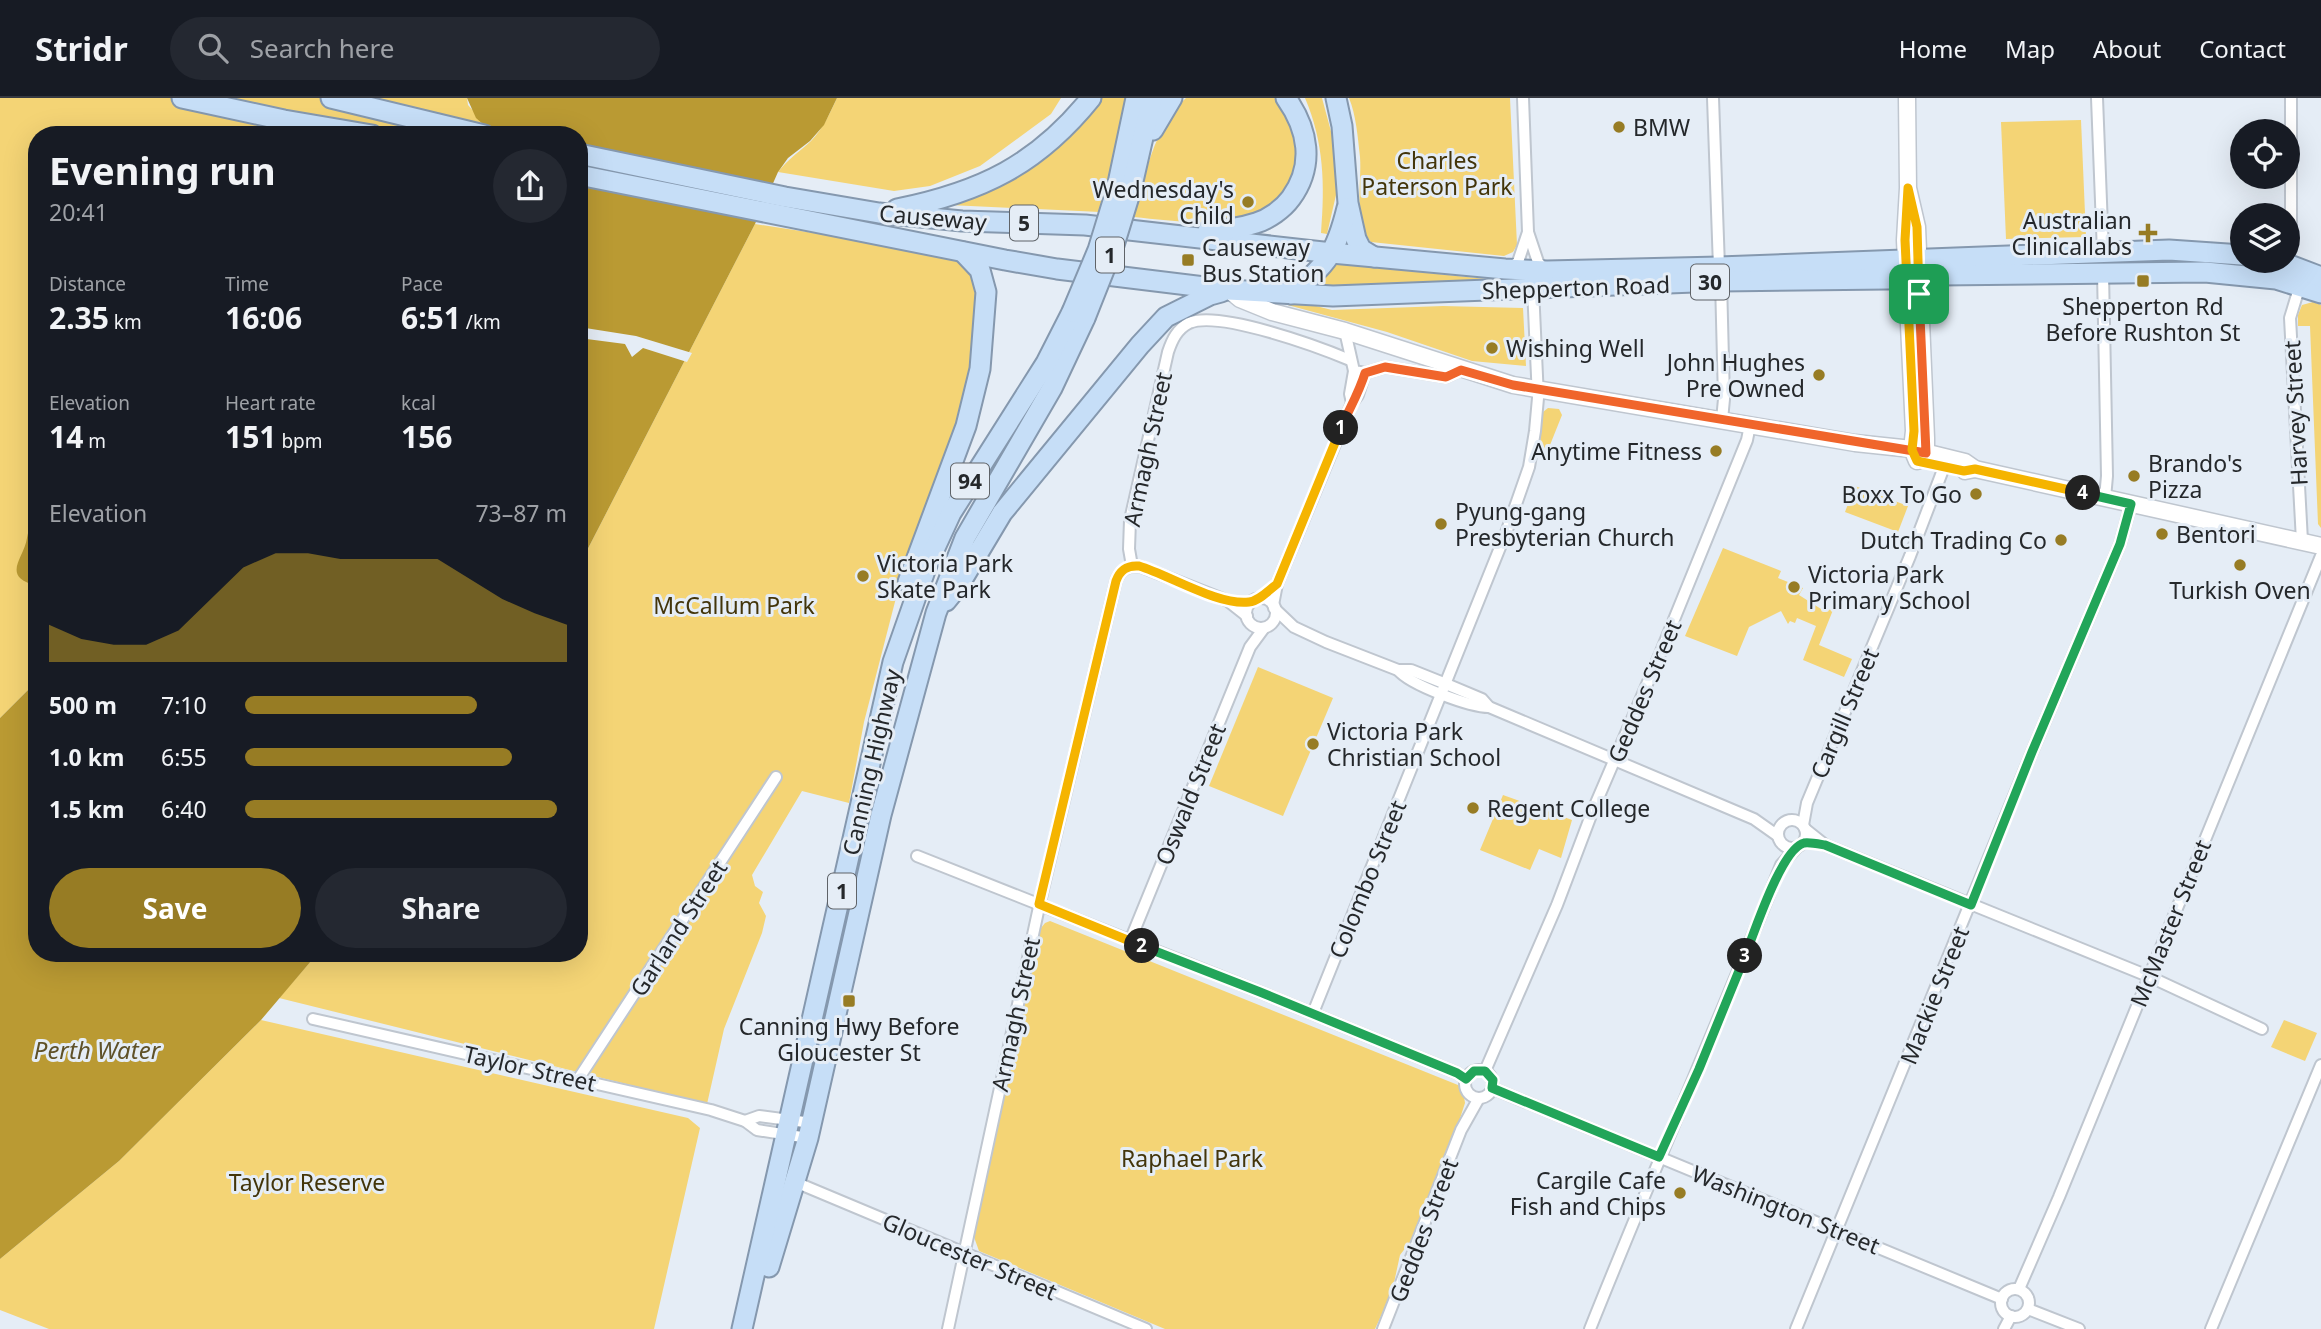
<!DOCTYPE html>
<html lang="en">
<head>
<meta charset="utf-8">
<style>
	body { margin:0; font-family:"Noto Sans",sans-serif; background:#242831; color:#f1f3f6; height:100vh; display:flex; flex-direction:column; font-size:26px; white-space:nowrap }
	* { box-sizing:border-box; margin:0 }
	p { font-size:23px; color:#9ea1a6 }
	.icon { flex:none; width:38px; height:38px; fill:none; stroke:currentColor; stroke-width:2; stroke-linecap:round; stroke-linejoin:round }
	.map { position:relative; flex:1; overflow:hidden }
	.drawer { position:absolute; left:28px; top:28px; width:560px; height:836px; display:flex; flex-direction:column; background:#171b24; border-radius:28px; box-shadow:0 7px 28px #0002 }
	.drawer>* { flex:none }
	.controls { position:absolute; left:2230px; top:21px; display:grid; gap:14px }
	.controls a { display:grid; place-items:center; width:70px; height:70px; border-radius:50%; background:#171b24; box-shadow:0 7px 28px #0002; font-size:35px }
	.pin { position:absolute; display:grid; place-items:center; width:60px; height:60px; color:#fff; margin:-30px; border-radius:14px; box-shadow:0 4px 10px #0006 }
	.km { position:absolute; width:35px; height:35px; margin:-18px; border-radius:50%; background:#222; color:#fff; font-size:19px; line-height:35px; text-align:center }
	.round { display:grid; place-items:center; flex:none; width:74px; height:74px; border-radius:37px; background:#242831 }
	.head { display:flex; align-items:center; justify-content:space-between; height:119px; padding:0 21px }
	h1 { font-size:38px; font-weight:700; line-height:52px }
	.stats { display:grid; grid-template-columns:repeat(3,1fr); gap:10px; height:119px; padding:7px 21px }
	.stats div { display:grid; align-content:center }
	.stats b { font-size:30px; font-weight:700 }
	.stats small { font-size:19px; font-weight:400 }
	.stats p { font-size:19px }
	.chart { height:196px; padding:14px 21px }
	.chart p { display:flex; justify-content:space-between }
	.chart svg { width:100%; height:126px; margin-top:7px; fill:#977c24; opacity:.7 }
	.primary-button { display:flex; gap:14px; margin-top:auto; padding:14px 21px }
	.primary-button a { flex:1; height:80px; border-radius:42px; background:#977c24; color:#fff; font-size:28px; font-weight:700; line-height:80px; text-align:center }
	.primary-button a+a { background:#242831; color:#f1f3f6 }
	ul { padding:0 21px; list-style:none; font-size:23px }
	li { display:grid; grid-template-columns:112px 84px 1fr; align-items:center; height:52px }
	li i { height:18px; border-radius:9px; background:#977c24 }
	header { display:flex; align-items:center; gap:42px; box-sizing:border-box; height:98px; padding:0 35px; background:#171b24; border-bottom:2px solid #363941 }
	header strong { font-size:33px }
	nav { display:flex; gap:38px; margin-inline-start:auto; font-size:24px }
	.search { width:490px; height:63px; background:#242831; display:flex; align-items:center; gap:18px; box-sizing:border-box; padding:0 24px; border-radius:38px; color:#9ea1a6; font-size:26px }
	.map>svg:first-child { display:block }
	.green { fill:#f4d475 }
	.water { fill:#ba9a33 }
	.pier { fill:#e5edf6 }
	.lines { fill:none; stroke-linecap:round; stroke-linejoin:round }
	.minor-casing { stroke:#bfc6cf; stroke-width:14 }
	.secondary-casing { stroke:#bfc6cf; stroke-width:19 }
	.trunk-casing { stroke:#8598ae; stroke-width:23 }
	.minor { stroke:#fff; stroke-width:10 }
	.secondary { stroke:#fff; stroke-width:16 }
	.trunk { stroke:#c6def7; stroke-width:19 }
	.trunk-bridge-casing { stroke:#8598ae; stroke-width:23; stroke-linecap:butt }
	.trunk-bridge { stroke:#c6def7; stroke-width:19 }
	.split-1-casing { stroke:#fff; stroke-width:14 }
	.split-2-casing { stroke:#fff; stroke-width:14 }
	.split-3-casing { stroke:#fff; stroke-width:14 }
	.split-4-casing { stroke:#fff; stroke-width:14 }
	.split-5-casing { stroke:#fff; stroke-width:14 }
	.split-1 { stroke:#f0652b; stroke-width:9 }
	.split-2 { stroke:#f5b400; stroke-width:9 }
	.split-3 { stroke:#22a559; stroke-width:9 }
	.split-4 { stroke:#22a559; stroke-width:9 }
	.split-5 { stroke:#f5b400; stroke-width:9 }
	.poi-dot { fill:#977c24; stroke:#e5edf6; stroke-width:2.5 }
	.labels { text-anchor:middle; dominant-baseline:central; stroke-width:6; stroke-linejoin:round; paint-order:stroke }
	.shield { fill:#e5edf6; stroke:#5f6368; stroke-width:2 }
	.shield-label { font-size:21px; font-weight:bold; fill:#25282b }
	.poi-label { font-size:23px; fill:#25282b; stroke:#e5edf6; text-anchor:start }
	.park-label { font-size:23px; fill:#43350a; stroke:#e5edf6 }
	.street-label { font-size:23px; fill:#25282b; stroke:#e5edf6 }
	.water-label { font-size:24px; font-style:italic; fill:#5f5128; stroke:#e5edf6 }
</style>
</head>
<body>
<header>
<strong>Stridr</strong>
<div class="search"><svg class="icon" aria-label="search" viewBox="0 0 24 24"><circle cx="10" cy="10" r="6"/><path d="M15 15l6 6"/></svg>Search here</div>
<nav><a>Home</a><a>Map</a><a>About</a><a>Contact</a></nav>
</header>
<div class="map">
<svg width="2321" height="1231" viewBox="0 0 2321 1231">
	<rect width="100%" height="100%" fill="#e5edf6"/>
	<g class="green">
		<polygon points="0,0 467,0 468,7 493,35 492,37 37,37 37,583 0,620"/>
		<path d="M 837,0 L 1061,0 L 1051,16 L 980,68 L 930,88 L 894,93 L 778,74 C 788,61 799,54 811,43 C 823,31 830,15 837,0 Z"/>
		<polygon points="1098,0 1126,0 1108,88 1100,114 949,107"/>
		<path d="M 1186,0 L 1274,0 C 1291,11 1294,28 1298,46 C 1301,57 1295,73 1290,82 C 1262,138 1185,124 1134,119 C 1145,78 1153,30 1186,0 Z"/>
		<path d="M 1305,0 L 1322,0 L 1336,52 L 1336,97 L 1327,136 L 1321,135 C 1325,87 1324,44 1305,0 Z"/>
		<path d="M 1349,0 L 1510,0 L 1517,147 L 1513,154 L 1504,158 L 1371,144 C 1353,122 1362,85 1360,59 C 1358,41 1356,16 1349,0 Z"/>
		<polygon points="2081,22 2086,139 2006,141 2001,24"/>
		<polygon points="755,126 930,153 964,165 975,176 978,188 970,283 961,330 913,448 897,496 864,624 849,705 802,693 752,777 755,788 763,794 759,805 766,818 762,835 724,931 707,1006 279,900 317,856 579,856 579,468"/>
		<polygon points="1333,165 1496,182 1501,183 1312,191"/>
		<polygon points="2313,204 2321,207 2321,430 2318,426 2310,228 2298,228 2298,217 2302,207"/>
		<polygon points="1284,206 1312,207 1332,212 1443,208 1523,210 1526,268 1472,263 1387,234"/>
		<polygon points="1548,310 1559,311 1562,317 1548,352 1540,347 1543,314"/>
		<polygon points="1855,388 1908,408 1898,434 1845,414"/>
		<polygon points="1723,450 1781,473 1778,480 1803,490 1799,497 1821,511 1833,512 1819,547 1852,561 1844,579 1803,562 1816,528 1797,520 1795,525 1790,523 1788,526 1781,513 1749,529 1737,558 1685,538"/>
		<polygon points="1258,569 1333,600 1283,718 1209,688"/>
		<polygon points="1503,697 1572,722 1561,760 1539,751 1530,772 1480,752"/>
		<polygon points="1050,823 1458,987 1463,992 1465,1005 1451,1048 1413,1140 1400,1157 1392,1194 1375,1231 1165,1231 979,1153 974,1139 1041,830 1045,825"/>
		<polygon points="261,922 688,1020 700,1030 654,1231 49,1231 0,1212 0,1161 119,1063"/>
		<polygon points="2284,922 2317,935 2305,963 2271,949"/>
	</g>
	<g class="water">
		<polygon points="467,0 837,0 824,27 810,43 788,60 778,74 755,126 579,468 579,37 492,37 493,35 476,20"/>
		<path d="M 37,397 L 37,488 C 0,478 24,461 27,440 C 30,426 32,410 37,397 Z"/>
		<polygon points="37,583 37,856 317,856 261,922 119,1063 0,1161 0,620"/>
	</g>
	<polygon class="pier" points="579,229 636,238 692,255 687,264 643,250 632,259 625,246 579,240"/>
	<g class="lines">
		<g class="minor-casing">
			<g id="minor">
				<polyline points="1713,0 1719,169"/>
				<polyline points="2097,0 2103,155"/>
				<polyline points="1528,134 1538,164 1545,172"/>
				<polyline points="2287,155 2291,139 2291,0"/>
				<polyline points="1510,170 1518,164 1528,134 1523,0"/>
				<polyline points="2103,175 2107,378 2105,400"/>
				<polyline points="1721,183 1724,301 1722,322"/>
				<polyline points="2300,187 2290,220 2302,443"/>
				<polyline points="1345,233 1354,273 1365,275 1385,269 1446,279 1461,272"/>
				<polyline points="1352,305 1350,296 1354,273"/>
				<path d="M 1132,468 L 1129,451 L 1130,422 L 1168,254 C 1172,242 1177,231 1189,225 C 1219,212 1319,249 1350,262"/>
				<circle cx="1261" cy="515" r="15"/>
				<polyline points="1273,507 1277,486 1352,305 1358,297 1365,275"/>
				<polyline points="1274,510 1294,529 1326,544 1398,572 1411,572 1446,586 1482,601 1489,609 1754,721 1778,738"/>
				<path d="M 1398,572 C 1410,587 1470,609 1489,609"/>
				<circle cx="1792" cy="736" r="14"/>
				<polyline points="1803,727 1807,705 1910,458 1944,369"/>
				<polyline points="1805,731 1825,747 2148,878 2262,931"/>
				<polyline points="917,758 1260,894 1457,975 1466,981"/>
				<polyline points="1130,843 1250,549 1264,530"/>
				<polyline points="1313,915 1507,432 1529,369 1535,333 1538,300 1533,190"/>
				<polyline points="313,921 711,1012 745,1023 757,1032 808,1040"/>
				<circle cx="1479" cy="986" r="14"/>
				<polyline points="1485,973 1557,807 1593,712 1660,556 1747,342 1750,327"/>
				<polyline points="579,980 776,679"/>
				<polyline points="1492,990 2002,1201"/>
				<polyline points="745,1023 759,1018 812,1025"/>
				<polyline points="795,1084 1146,1231"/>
				<circle cx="2015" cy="1205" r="14"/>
				<polyline points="2019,1191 2059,1099 2321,458"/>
				<polyline points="2028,1211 2079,1231"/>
				<path d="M 948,1231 L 1042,795 L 1116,483 C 1120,472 1127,468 1139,468 L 1228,503 L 1247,518"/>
				<polyline points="1383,1231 1461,1032 1479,1000"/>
				<path d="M 1590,1231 C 1652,1076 1719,923 1781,767 L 1797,749"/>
				<polyline points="1796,1231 2032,654 2120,446 2131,406"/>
				<polyline points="2004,1231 2011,1218"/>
				<polyline points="2211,1231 2321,967"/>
			</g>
		</g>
		<g class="secondary-casing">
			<g id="secondary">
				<polyline points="1907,0 1908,90 1905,142 1914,333 1912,351 1917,363 1926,355 1926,340 1917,129 1908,90"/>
				<polyline points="1229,192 1240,201 1272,214 1345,233 1513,287 1855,345 1912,351 1965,364 1975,371"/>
				<polyline points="1965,373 1975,371 2321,448"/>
			</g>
		</g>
		<g class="trunk-casing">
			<g id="trunk">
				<polyline points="182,0 284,22 372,37"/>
				<polyline points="331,0 484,37"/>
				<polyline points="1336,0 1342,28 1348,105 1356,141 1361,151 1374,159"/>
				<polyline points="1153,32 1172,0"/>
				<polyline points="579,56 785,99 879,115 962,123 1085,127 1332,155 1505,171 1547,173 1719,169 2169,152 2242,157"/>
				<polyline points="579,77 1005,162 1057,171 1229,192 1333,198 1721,183 1888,181 1940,177 2205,174 2276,181 2321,195"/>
				<polyline points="1117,90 1136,0"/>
				<polyline points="1131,92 1152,0"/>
				<path d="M 897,111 C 981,94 1037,67 1091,0"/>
				<path d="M 1208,133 C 1224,132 1241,130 1256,125 C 1269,121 1283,111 1291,100 C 1315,67 1308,31 1286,0"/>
				<polyline points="2279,163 2321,179"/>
				<path d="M 1291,196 C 1327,167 1336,155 1347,110"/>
				<polyline points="908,484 966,328 980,271 986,194 980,172 963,154"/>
				<polyline points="946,503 959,487 1002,415 1140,247 1166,219 1210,197 1221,194"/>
				<polyline points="769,1169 808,1040 881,717 936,515 965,440 1052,290 1085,220"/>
				<polyline points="742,1231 893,564 927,467 951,415 1046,265 1072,214"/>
			</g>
		</g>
		<use href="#minor" class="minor"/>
		<use href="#secondary" class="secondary"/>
		<use href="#trunk" class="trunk"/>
		<g class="trunk-bridge-casing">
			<g id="trunk-bridge">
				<polyline points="1072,214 1098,152 1117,90"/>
				<polyline points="1085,220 1114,147 1131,92"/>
			</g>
		</g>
		<use href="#trunk-bridge" class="trunk-bridge"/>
	</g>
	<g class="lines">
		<g class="split-1-casing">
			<path id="split-1" d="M 1341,330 C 1349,311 1359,295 1365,275 L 1385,269 L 1446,279 L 1461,272 L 1513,287 L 1926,355 L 1919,196"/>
		</g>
		<g class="split-2-casing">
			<path id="split-2" d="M 1142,848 L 1039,806 L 1116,483 C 1120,472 1127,467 1139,468 C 1169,477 1219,508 1249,504 C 1259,503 1269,492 1277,486 L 1341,330"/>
		</g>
		<g class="split-3-casing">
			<polyline id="split-3" points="1142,848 1260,894 1457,975 1466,981 1474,973 1485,973 1493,982 1492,990 1659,1059 1699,971 1745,858"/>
		</g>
		<g class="split-4-casing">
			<path id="split-4" d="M 1745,858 C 1754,836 1781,751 1804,745 C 1809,744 1819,746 1825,747 L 1971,807 L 2032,654 L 2120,446 L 2131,406 L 2083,395"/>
		</g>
		<g class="split-5-casing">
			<polyline id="split-5" points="1919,196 1917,129 1908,90 1905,142 1914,333 1912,352 1917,363 1964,373 1975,371 2083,395"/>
		</g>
		<use href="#split-1" class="split-1"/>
		<use href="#split-2" class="split-2"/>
		<use href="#split-3" class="split-3"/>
		<use href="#split-4" class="split-4"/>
		<use href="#split-5" class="split-5"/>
	</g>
	<g class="poi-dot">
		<circle cx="1619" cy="29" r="7"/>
		<circle cx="1248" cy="104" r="7"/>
		<path d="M2144.5 124.5h7v7h7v7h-7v7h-7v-7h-7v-7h7z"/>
		<rect x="1181" y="155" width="14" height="14" rx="3.5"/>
		<rect x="2136" y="176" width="14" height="14" rx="3.5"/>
		<circle cx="1492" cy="250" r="7"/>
		<circle cx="1819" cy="277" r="7"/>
		<circle cx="1716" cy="353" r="7"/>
		<circle cx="2134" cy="378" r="7"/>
		<circle cx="1976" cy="396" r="7"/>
		<circle cx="1441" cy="426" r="7"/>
		<circle cx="2162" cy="436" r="7"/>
		<circle cx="2061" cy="442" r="7"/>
		<circle cx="2240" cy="467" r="7"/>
		<circle cx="863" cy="478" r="7"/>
		<circle cx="1794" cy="489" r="7"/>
		<circle cx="1313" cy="646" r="7"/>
		<circle cx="1473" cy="710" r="7"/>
		<rect x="842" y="896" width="14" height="14" rx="3.5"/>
		<circle cx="1680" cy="1095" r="7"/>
	</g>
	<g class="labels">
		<g class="shield">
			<rect x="1010" y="107.5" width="28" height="35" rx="5"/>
			<rect x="1096" y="139.5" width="28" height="35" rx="5"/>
			<rect x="1691" y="166.5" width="38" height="35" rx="5"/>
			<rect x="951" y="365.5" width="38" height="35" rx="5"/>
			<rect x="828" y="775.5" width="28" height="35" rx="5"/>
		</g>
		<g class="shield-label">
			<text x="1024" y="125">5</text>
			<text x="1110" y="157">1</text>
			<text x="1710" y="184">30</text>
			<text x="970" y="383">94</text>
			<text x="842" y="793">1</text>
		</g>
		<g class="poi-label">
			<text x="1633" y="29">BMW</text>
			<text x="1234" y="91" text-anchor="end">Wednesday's<tspan x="1234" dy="26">Child</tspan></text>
			<text x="2132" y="122" text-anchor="end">Australian<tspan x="2132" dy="26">Clinicallabs</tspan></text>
			<text x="1202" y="149">Causeway<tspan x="1202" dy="26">Bus Station</tspan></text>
			<text x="2143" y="208" text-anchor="middle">Shepperton Rd<tspan x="2143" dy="26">Before Rushton St</tspan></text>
			<text x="1506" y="250">Wishing Well</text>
			<text x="1805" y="264" text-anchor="end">John Hughes<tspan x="1805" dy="26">Pre Owned</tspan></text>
			<text x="1702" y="353" text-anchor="end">Anytime Fitness</text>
			<text x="2148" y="365">Brando's<tspan x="2148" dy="26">Pizza</tspan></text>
			<text x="1962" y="396" text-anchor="end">Boxx To Go</text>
			<text x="1455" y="413">Pyung-gang<tspan x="1455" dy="26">Presbyterian Church</tspan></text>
			<text x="2176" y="436">Bentori</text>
			<text x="2047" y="442" text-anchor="end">Dutch Trading Co</text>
			<text x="877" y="465">Victoria Park<tspan x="877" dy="26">Skate Park</tspan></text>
			<text x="1808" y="476">Victoria Park<tspan x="1808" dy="26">Primary School</tspan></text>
			<text x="2240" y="492" text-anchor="middle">Turkish Oven</text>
			<text x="1327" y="633">Victoria Park<tspan x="1327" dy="26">Christian School</tspan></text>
			<text x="1487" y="710">Regent College</text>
			<text x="849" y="928" text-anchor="middle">Canning Hwy Before<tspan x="849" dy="26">Gloucester St</tspan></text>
			<text x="1666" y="1082" text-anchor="end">Cargile Cafe<tspan x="1666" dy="26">Fish and Chips</tspan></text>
		</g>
		<g class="park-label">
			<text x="1437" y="62">Charles<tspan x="1437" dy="26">Paterson Park</tspan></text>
			<text x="734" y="507">McCallum Park</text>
			<text x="1192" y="1060">Raphael Park</text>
			<text x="307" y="1084">Taylor Reserve</text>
		</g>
		<g class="street-label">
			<text transform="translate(933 119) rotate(5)">Causeway</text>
			<text transform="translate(1576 189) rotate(-2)">Shepperton Road</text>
			<text transform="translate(2295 315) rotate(-93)">Harvey Street</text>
			<text transform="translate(1147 351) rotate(-78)">Armagh Street</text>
			<text transform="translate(1644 593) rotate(-67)">Geddes Street</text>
			<text transform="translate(1844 615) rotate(-67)">Cargill Street</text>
			<text transform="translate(871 664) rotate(-77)">Canning Highway</text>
			<text transform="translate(1190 696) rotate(-68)">Oswald Street</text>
			<text transform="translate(1367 781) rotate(-68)">Colombo Street</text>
			<text transform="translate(2170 825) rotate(-68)">McMaster Street</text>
			<text transform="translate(678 830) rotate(-57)">Garland Street</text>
			<text transform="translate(1934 897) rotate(-68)">Mackie Street</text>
			<text transform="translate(1015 916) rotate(-78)">Armagh Street</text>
			<text transform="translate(530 970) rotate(13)">Taylor Street</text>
			<text transform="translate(1786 1111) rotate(22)">Washington Street</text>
			<text transform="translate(1423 1132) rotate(-69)">Geddes Street</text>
			<text transform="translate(970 1158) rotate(23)">Gloucester Street</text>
		</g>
		<g class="water-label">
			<text x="97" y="951">Perth Water</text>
		</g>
	</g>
</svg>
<div class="controls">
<a><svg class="icon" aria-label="locate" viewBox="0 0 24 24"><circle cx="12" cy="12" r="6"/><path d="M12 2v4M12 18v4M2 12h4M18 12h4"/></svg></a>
<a><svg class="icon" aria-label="layers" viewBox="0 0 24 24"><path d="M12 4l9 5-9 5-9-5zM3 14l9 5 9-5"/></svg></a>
</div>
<div class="pin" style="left:1919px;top:196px;background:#1e9e55"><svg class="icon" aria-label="arrive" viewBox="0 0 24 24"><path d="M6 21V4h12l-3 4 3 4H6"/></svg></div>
<b class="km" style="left:1341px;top:330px">1</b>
<b class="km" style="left:1142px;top:848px">2</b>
<b class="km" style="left:1745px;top:858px">3</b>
<b class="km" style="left:2083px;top:395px">4</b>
<section class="drawer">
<div class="head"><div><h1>Evening run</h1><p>20:41</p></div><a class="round"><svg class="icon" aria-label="share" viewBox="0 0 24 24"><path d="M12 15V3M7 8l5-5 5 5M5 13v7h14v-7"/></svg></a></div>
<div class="stats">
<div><p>Distance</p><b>2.35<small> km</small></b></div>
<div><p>Time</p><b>16:06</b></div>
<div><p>Pace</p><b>6:51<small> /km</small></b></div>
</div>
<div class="stats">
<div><p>Elevation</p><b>14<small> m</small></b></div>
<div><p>Heart rate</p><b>151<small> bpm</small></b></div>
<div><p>kcal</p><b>156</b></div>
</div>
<div class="chart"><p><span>Elevation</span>73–87 m</p>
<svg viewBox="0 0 160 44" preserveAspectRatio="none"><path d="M0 44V31L10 36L20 38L30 38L40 33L50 22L60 11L70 6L80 6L90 8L100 8L110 8L120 8L130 15L140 22L150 27L160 31V44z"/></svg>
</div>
<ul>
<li><b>500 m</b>7:10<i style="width:72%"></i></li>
<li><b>1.0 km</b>6:55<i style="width:83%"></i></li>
<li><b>1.5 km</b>6:40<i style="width:97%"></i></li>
</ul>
<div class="primary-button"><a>Save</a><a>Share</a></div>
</section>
</div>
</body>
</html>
